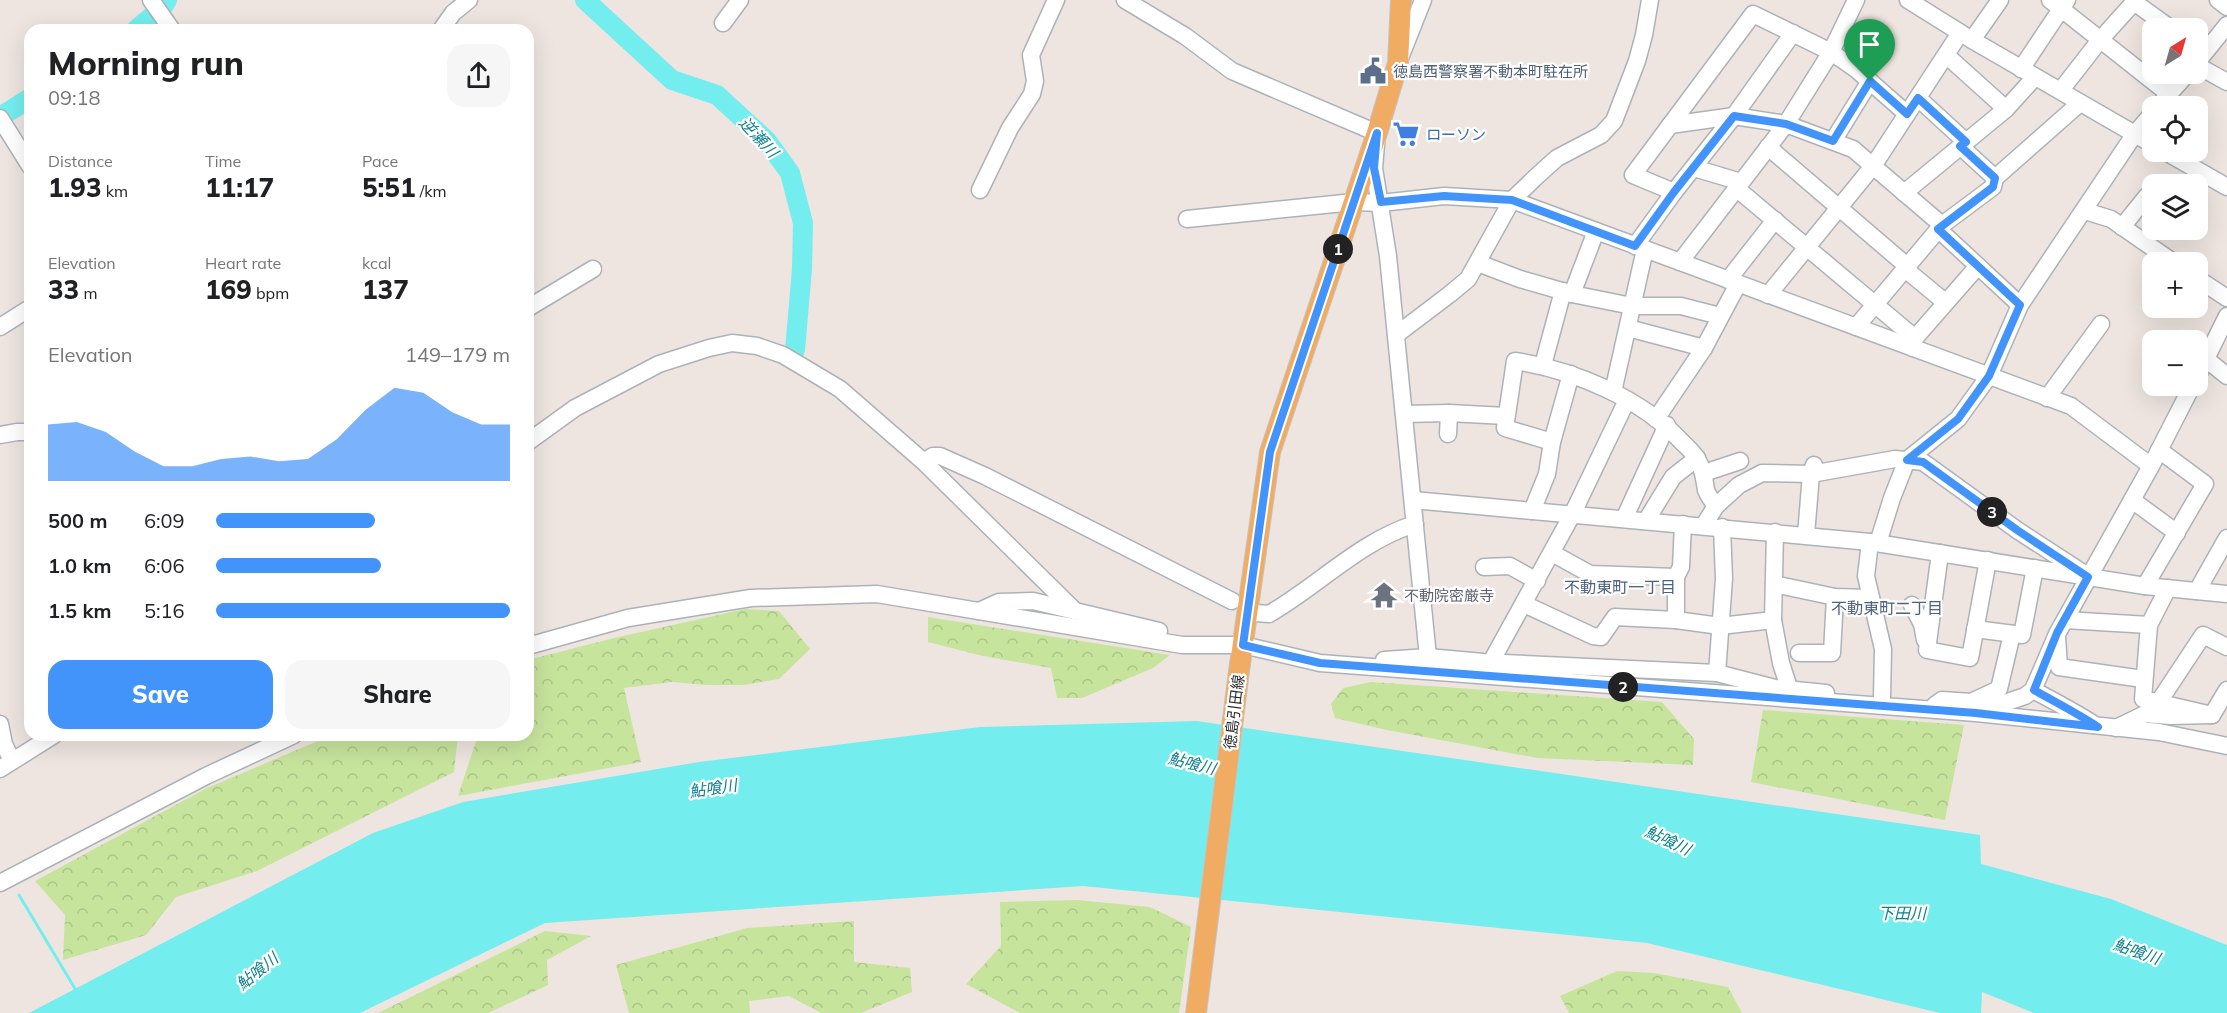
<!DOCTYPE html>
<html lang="en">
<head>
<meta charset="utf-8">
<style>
	body { margin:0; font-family:Mulish,"Noto Sans JP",sans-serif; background:#f6f6f6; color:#202124; height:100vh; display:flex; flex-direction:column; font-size:22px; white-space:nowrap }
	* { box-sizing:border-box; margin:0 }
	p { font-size:20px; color:#757577 }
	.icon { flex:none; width:33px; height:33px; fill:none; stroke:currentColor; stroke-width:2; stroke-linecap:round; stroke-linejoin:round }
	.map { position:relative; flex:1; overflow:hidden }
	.panel { position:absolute; left:24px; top:24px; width:510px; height:717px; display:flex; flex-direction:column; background:#fff; border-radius:18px; box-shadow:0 6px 24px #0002 }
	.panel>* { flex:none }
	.needle { width:39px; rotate:37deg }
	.buttons { position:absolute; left:2142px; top:18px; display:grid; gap:12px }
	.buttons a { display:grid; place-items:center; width:66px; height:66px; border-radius:12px; background:#fff; box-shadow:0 6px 24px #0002; font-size:30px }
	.pin { position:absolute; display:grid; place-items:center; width:51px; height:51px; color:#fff; margin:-62px -26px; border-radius:50% 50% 50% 0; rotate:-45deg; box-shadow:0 0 6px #0007 }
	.pin .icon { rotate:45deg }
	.km { position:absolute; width:30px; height:30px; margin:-15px; border-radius:50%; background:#222; color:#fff; font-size:16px; line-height:30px; text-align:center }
	.round { display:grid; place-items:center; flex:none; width:63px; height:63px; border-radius:18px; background:#f6f6f6 }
	.head { display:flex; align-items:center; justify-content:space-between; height:102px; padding:0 24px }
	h1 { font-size:33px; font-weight:800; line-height:45px }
	.figures { display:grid; grid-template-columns:repeat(3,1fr); gap:9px; height:102px; padding:6px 24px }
	.figures div { display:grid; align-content:center }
	.figures b { font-size:26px; font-weight:800 }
	.figures small { font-size:16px; font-weight:400 }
	.figures p { font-size:16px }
	.chart { height:168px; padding:12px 24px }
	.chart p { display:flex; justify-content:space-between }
	.chart svg { width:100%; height:108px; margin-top:6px; fill:#4293fa; opacity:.7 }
	.action { display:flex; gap:12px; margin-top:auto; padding:12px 24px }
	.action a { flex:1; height:69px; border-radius:18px; background:#4293fa; color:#fff; font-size:24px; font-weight:800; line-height:69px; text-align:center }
	.action a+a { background:#f6f6f6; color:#202124 }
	ul { padding:0 24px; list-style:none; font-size:20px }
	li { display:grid; grid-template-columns:96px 72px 1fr; align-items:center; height:45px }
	li i { height:15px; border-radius:8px; background:#4293fa }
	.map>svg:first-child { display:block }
	.forest { fill:url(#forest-crowns) }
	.water { fill:#74edef }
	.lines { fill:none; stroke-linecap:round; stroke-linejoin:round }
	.stream { stroke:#74edef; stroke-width:3 }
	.river { stroke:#74edef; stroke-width:20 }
	.minor-casing { stroke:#adb2b9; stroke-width:19 }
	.major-casing { stroke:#c4c4c4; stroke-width:22 }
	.minor { stroke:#fff; stroke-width:16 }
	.major { stroke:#f1ac63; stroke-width:20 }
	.route-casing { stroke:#fff; stroke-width:12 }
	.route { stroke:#4293fa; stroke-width:8 }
	.labels { text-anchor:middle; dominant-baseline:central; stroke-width:4.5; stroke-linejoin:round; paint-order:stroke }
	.service-label { font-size:15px; fill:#4e5e75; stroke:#fff; text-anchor:start }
	.shop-label { font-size:15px; fill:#366cbe; stroke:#fff; text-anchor:start }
	.worship-label { font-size:15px; fill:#5b616d; stroke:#fff; text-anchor:start }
	.street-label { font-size:15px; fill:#2d2d2d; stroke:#fff }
	.water-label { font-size:16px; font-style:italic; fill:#0e808b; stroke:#fff }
	.neighbourhood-label { font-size:16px; fill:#4d627f; stroke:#fff }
</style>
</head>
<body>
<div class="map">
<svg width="2227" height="1013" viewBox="0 0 2227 1013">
	<defs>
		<pattern id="forest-crowns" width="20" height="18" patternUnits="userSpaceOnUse" patternTransform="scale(1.5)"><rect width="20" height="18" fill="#c7e49d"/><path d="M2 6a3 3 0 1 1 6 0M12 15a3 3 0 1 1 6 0" fill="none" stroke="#abc488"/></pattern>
	</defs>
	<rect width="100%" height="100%" fill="#eee5e0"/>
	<g class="forest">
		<polygon points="745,609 779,611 810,649 779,679 743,685 706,685 672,682 624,688 641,762 458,796 478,735 528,735 528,660 614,638"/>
		<polygon points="928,617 1170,655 1153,668 1082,698 1057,698 1051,668 983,656 928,642"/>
		<polygon points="1371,682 1662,702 1694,739 1693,765 1537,758 1387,730 1335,718 1331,704 1343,688"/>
		<polygon points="1763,710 1964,725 1945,820 1751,782"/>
		<polygon points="332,735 458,735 454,772 257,871 176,897 146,935 63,960 65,915 35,881 207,788"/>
		<polygon points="1077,900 1150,907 1191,927 1179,1013 1020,1013 966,984 1001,946 1000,902"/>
		<polygon points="854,921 854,962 910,968 912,992 861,1013 821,1013 789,996 749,1001 750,1013 629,1013 616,965 747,928"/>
		<polygon points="545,931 591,936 547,960 548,985 488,1013 378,1013"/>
		<polygon points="1617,971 1654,973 1728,987 1742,1013 1569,1013 1560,996"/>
	</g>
	<polygon class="water" points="1197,721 1980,835 1981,864 2111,899 2227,945 2227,1013 2034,1013 1982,992 1981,1013 1940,1013 1647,943 1083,886 545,923 360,1013 29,1013 373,833 463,802 699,762 980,727"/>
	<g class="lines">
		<polyline class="stream" points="19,895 77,992"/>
		<g class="river">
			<polyline points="585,0 672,80 717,95 767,141 790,173 803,223 802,269 795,350"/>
			<polyline points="136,30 162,8 167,0"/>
			<polyline points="0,117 30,98"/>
		</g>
		<g class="minor-casing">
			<g id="minor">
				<polyline points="151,0 172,30"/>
				<polyline points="1125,0 1185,36 1232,71 1377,133 1374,168 1388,256 1428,657"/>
				<polyline points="1908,0 1972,40 2152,144"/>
				<polyline points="2050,0 2169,94"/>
				<polyline points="2218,0 2227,7"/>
				<polyline points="2134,2 2170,28"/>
				<polyline points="723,23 740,0"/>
				<polyline points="441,30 453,13 469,0"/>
				<polyline points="1972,40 2000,0"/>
				<polyline points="1946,55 2006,109"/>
				<polyline points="1400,58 1423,0"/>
				<polyline points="2198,61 2227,25"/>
				<polyline points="2198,66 2227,82"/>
				<polyline points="2021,69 2067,0"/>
				<polyline points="2061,90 2100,40 2136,0"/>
				<polyline points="1918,98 1966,142"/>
				<polyline points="2162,102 2187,74"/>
				<polyline points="0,118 30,166"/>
				<polyline points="1670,125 1734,116 1786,124 1853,149 1942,225"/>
				<polyline points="1833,141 1870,81"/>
				<polyline points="1960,146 1995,178"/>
				<polyline points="1768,147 1907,266"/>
				<polyline points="2166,152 2227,187"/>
				<polyline points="1694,168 1741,182"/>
				<polyline points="1736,188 1915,338"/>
				<polyline points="980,190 1010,128 1032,94 1035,81 1031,55 1056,0"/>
				<polyline points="1674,192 1633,175 1753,14 1831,52 1857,70 1907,114"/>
				<polyline points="1904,193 2006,109 2035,77"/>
				<polyline points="2085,211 2111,219 2173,262"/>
				<polyline points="1187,219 1354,202 1381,203 1444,196 1512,200 2071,406 2151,466"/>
				<polyline points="2122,227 2147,196"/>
				<polyline points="1938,229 2020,305"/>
				<polyline points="1635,246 1674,192 1734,116 1793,33"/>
				<polyline points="1680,262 1786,124 1831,52 1856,0"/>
				<polyline points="1478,263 1520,279 1572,294 1632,306 1681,306 1720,316"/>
				<polyline points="1905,269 1945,302"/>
				<polyline points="2198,279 2227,298"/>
				<polyline points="1728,280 1775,220"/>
				<polyline points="1572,294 1596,231"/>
				<polyline points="1768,295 1873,166 1960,33"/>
				<polyline points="528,308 593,269"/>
				<polyline points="0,327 30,308"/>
				<polyline points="1856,327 1942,225 1993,187 1995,178 2080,103"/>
				<polyline points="1628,328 1704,348"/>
				<polyline points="1396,335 1450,294 1468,279 1512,200 1538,175 1557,158 1601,135 1614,121 1637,61 1644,35 1650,0"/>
				<polyline points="1913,348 1915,338 1978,266"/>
				<polyline points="2206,359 2227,376"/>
				<polyline points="1543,365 1563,291"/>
				<polyline points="2198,375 2227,316"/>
				<polyline points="1613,392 1645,249"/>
				<polyline points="2047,398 2101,324"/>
				<polyline points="1404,414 1449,413 1506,416"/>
				<polyline points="1656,419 1704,348 1738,284"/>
				<polyline points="1448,434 1449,413"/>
				<polyline points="0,435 17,432 30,432"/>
				<polyline points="528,442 575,408 659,364 709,348 732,343 757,346 783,355 840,389 924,462 1075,611"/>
				<path d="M 1552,442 L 1505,428 L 1515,361 C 1574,370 1641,398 1682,442 C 1687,447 1694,453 1697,459 C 1704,470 1704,479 1706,490 C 1708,496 1712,501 1716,506"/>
				<polyline points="924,462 933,456 940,456 985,476 1232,601"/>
				<polyline points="1704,473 1740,461"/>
				<polyline points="1413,500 1870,542 2145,586 2227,594"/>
				<polyline points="2132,500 2177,533"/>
				<polyline points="1532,511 1547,474 1552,442 1571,374"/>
				<polyline points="1624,519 1667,425"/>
				<polyline points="1646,521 1673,477 1697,458"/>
				<polyline points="1704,525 1716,506 1739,485 1762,473 1811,474 1895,459 1923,462 2017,530 2083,573"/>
				<polyline points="1775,532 1773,620 1781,663 1789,688"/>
				<polyline points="1806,535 1811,474 1814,465"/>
				<polyline points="1870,542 1866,576 1883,649 1882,697"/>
				<polyline points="1878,543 1892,498 1907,460 1958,419 1989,376 2020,305 2134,135 2152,114"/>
				<polyline points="1552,553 1590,574 1676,577"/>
				<polyline points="1940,553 1927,650 1970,658 1988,560"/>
				<polyline points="1484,567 1510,566 1537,581"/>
				<polyline points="1774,584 1835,597 1871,598"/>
				<polyline points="2145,586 2205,484 2159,450"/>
				<polyline points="2168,588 2149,625 2143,699 2212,715"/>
				<polyline points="2197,591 2227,538"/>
				<polyline points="1524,604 1593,636 1601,637 1615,617 1676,620 1720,626 1773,620"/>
				<polyline points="1912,605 1922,624 1925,640"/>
				<polyline points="979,611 999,602 1033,601 1159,631"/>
				<path d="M 1256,613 L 1269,614 C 1318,586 1360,541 1415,524"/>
				<polyline points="1676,620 1676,577 1681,567 1683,524"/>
				<polyline points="2065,620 2149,625"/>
				<polyline points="1975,629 2022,635 2035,568"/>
				<polyline points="2057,637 2059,667 2143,679"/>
				<polyline points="528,646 628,618 751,598 877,594 1182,645 1243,645 1320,663 1976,713 2159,732 2227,746"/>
				<polyline points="1799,653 1832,653 1835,597"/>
				<polyline points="1384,660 1428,657 1483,662 1717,673 1775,688 1826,693"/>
				<polyline points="1491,662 1572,515 1627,400"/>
				<polyline points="1717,673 1724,579 1722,527"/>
				<path d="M 2033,690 C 2054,701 2075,712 2095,725"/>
				<polyline points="2158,703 2203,635 2227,647"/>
				<polyline points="1935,705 1942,700 1971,702 1999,689 2012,634"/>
				<polyline points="1978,712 2025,696 2033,690 2057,634 2151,466 2192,386"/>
				<polyline points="0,724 4,744 12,761"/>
				<polyline points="2116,728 2145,714 2171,716 2212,715 2227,690"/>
				<polyline points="0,769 54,735"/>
				<polyline points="0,883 206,776 294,735"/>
			</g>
		</g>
		<g class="major-casing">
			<polyline id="major" points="1196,1013 1239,671 1270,452 1377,133 1398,63 1401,0"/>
		</g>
		<use href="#minor" class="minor"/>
		<use href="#major" class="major"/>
	</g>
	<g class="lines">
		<g class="route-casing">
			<path id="route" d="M 1870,81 L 1907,114 L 1918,98 L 1966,142 L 1960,146 L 1995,178 L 1993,187 L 1938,229 L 2020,305 L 1989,376 L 1958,419 L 1907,460 L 1923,462 L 2017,530 L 2088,577 L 2057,633 L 2034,690 C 2055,702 2077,713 2098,727 L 1976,713 L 1320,663 L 1243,645 L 1270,452 L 1377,133 L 1374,168 L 1381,202 L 1444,196 L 1512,200 L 1635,246 L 1674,192 L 1734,116 L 1786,124 L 1833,141 Z"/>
		</g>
		<use href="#route" class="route"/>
	</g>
	<defs>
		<g id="civic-bare" transform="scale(2.07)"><path d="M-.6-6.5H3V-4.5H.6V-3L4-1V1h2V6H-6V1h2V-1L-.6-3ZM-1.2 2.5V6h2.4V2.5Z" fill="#5c6f8a" stroke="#fff" stroke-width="2.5" paint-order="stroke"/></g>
		<g id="supermarket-bare" transform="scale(2.07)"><path d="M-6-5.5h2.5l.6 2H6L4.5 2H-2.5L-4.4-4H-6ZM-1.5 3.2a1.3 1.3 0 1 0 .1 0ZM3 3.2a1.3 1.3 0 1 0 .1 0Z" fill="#3f7fe0" stroke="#fff" stroke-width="2.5" paint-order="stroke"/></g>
		<g id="temple-bare" transform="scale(2.07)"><path d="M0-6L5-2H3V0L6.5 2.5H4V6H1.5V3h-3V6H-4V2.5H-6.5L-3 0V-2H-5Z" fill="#6b7280" stroke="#fff" stroke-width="2.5" paint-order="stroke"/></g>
	</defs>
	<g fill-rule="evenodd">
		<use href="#civic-bare" x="1373" y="71"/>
		<use href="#supermarket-bare" x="1406" y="134"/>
		<use href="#temple-bare" x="1384" y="595"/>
	</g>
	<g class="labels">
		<g class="service-label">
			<text x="1393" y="71">徳島西警察署不動本町駐在所</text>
		</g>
		<g class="shop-label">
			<text x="1426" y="134">ローソン</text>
		</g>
		<g class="worship-label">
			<text x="1404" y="595">不動院密厳寺</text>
		</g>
		<g class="street-label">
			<text transform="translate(1234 712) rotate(-83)">徳島引田線</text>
		</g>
		<g class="water-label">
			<text transform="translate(759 137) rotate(47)">逆瀬川</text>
			<text transform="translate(1192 763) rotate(14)">鮎喰川</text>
			<text transform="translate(713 788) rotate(-8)">鮎喰川</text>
			<text transform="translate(1668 840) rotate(25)">鮎喰川</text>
			<text x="1902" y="913">下田川</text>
			<text transform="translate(2137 951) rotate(19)">鮎喰川</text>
			<text transform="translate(257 971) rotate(-39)">鮎喰川</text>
		</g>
		<g class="neighbourhood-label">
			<text x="1620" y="587">不動東町一丁目</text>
			<text x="1887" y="608">不動東町二丁目</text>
		</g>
	</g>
</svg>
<div class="buttons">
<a><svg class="needle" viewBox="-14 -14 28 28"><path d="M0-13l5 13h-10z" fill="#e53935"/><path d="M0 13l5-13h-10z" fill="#757577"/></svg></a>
<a><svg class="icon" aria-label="locate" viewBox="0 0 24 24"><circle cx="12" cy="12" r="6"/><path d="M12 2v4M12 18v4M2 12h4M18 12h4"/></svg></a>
<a><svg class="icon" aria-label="layers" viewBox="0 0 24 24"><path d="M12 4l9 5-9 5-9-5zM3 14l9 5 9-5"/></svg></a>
<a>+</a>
<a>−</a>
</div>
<div class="pin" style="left:1870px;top:81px;background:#1e9e55"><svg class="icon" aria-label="arrive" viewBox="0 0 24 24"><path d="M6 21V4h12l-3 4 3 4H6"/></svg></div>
<b class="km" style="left:1338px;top:249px">1</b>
<b class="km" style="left:1623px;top:687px">2</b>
<b class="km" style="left:1992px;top:512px">3</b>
<section class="panel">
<div class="head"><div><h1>Morning run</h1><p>09:18</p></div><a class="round"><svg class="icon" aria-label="share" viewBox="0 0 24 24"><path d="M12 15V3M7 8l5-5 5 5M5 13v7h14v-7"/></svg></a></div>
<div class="figures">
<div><p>Distance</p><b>1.93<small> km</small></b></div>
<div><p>Time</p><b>11:17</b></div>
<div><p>Pace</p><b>5:51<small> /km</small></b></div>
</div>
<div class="figures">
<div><p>Elevation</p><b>33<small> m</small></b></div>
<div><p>Heart rate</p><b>169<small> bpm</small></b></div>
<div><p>kcal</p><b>137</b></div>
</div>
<div class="chart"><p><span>Elevation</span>149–179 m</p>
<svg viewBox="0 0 160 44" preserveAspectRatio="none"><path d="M0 44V21L10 20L20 24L30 32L40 38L50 38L60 35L70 34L80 36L90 35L100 27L110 15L120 6L130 8L140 16L150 21L160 21V44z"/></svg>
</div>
<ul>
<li><b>500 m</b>6:09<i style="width:54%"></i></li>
<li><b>1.0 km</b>6:06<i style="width:56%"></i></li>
<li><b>1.5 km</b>5:16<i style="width:100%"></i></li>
</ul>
<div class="action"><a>Save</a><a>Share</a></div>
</section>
</div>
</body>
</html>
